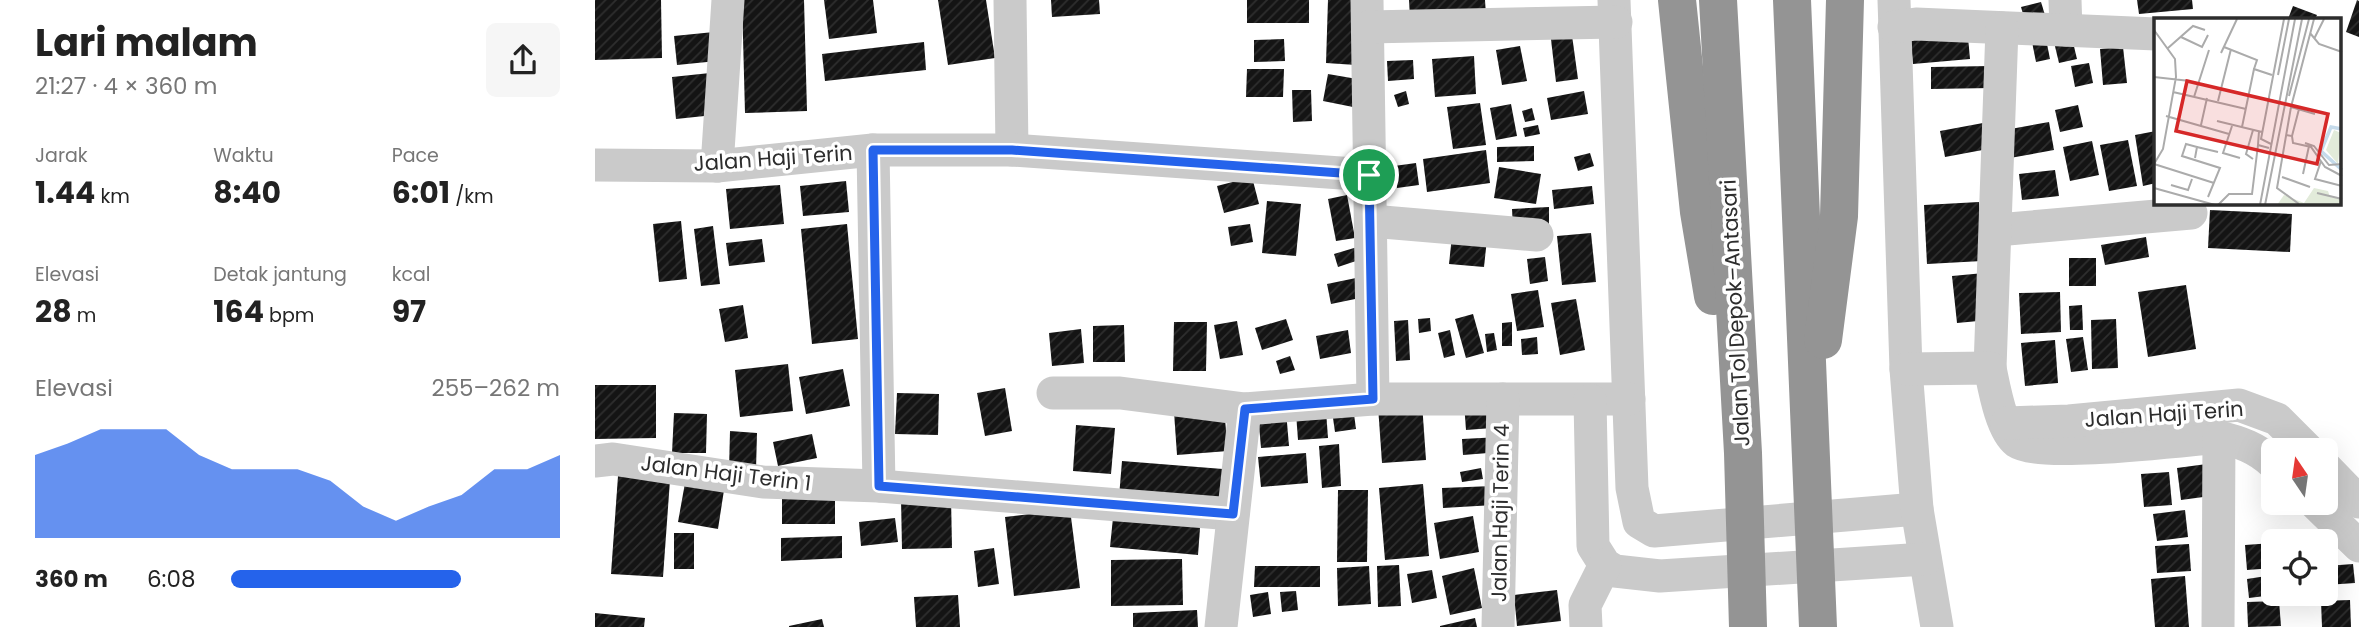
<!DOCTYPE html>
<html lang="id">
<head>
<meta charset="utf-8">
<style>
	body { margin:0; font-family:Poppins,sans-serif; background:#f6f6f6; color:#222; height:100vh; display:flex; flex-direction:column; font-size:26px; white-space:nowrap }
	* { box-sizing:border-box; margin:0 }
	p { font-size:23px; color:#767676 }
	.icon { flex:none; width:38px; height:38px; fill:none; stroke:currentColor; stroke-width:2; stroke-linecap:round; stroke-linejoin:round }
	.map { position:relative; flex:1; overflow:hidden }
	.drawer { display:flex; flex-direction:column; background:#fff; width:595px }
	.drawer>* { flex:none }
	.needle { width:46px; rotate:347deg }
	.fabs { position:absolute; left:1666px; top:438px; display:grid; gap:14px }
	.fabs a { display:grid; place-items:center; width:77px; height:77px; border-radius:10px; background:#fff; box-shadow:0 7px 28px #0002; font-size:35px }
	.pin { position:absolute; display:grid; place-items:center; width:60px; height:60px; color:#fff; margin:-30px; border:4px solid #fff; border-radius:50%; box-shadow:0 2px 7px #0007 }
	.round { display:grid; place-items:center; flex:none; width:74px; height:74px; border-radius:10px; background:#f6f6f6 }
	.headline { display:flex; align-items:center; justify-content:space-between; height:119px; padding:0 35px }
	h1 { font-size:38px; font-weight:700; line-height:52px }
	.stats { display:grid; grid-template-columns:repeat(3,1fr); gap:10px; height:119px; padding:7px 35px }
	.stats div { display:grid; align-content:center }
	.stats b { font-size:30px; font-weight:700 }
	.stats small { font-size:19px; font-weight:400 }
	.stats p { font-size:19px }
	.chart { height:196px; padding:14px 35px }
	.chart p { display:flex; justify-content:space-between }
	.chart svg { width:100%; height:126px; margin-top:7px; fill:#2563eb; opacity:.7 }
	ul { padding:0 35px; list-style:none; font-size:23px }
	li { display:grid; grid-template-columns:112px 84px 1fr; align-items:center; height:52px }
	li i { height:18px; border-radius:9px; background:#2563eb }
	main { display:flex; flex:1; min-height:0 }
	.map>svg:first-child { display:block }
	.building { fill:url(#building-hatch) }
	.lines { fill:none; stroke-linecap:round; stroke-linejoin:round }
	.minor { stroke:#cacaca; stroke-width:33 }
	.highway { stroke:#949494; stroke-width:38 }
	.route-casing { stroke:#fff; stroke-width:14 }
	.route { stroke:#2563eb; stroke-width:9 }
	.labels { text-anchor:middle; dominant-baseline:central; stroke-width:7; stroke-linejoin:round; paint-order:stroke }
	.street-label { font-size:21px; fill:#2d2d2d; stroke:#fff }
	.inset-river { fill:none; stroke:#c5dbeb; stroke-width:3.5 }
	.inset-road { fill:none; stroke:#ababab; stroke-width:2 }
	.view { fill:#d62828; fill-opacity:0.15; stroke:#d62828; stroke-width:3.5 }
	.inset-edge { fill:none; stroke:#2d2d2d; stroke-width:3.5 }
</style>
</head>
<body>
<main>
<section class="drawer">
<div class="headline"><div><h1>Lari malam</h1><p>21:27 · 4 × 360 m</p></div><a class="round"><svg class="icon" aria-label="share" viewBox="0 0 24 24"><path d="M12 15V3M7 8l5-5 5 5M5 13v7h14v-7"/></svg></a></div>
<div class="stats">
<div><p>Jarak</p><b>1.44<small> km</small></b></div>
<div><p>Waktu</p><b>8:40</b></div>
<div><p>Pace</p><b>6:01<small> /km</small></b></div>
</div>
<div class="stats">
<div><p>Elevasi</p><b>28<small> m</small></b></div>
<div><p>Detak jantung</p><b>164<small> bpm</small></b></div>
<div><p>kcal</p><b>97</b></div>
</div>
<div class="chart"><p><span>Elevasi</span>255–262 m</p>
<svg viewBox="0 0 160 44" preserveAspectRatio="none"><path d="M0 44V15L10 11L20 6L30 6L40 6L50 15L60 20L70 20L80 20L90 24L100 33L110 38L120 33L130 29L140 20L150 20L160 15V44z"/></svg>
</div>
<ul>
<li><b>360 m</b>6:08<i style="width:70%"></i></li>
</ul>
</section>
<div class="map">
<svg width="1764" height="627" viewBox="0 0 1764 627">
	<defs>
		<pattern id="building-hatch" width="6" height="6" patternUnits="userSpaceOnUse" patternTransform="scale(1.75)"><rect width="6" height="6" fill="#141414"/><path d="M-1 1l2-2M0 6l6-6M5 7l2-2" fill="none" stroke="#2e2e2e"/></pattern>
	</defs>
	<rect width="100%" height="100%" fill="#fff"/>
	<g class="building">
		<polygon points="0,0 66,0 67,58 0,60"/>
		<polygon points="147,0 209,0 212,111 150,113"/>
		<polygon points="229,0 278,0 282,33 234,39"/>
		<polygon points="343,0 391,0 400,58 353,65"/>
		<polygon points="456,0 504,0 505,14 457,17"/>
		<rect x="652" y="0" width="62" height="23"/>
		<polygon points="733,0 764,0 761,65 731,63"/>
		<polygon points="814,0 890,0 891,15 815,19"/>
		<polygon points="1542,0 1597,0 1598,9 1544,14"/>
		<polygon points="1762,0 1764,1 1764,37 1751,32"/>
		<polygon points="1446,2 1450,15 1430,21 1426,7"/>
		<polygon points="1698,6 1722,15 1720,19 1693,19"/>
		<polygon points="1372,26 1375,59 1318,64 1315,33"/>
		<polygon points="976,28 983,79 961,82 955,31"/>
		<polygon points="119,32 122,61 82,65 79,36"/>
		<polygon points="1476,34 1482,59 1464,63 1458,38"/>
		<polygon points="689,39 690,61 659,62 659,40"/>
		<polygon points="1451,39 1455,59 1441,62 1437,42"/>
		<polygon points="329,42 331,70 230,81 227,54"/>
		<polygon points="925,46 932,81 907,85 901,50"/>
		<polygon points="1528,47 1532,83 1508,85 1505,49"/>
		<polygon points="879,56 881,94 840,97 837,59"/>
		<polygon points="818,60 819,79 793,81 792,61"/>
		<polygon points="1494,63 1498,83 1480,87 1476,66"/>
		<polygon points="1396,66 1397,88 1336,89 1336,67"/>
		<polygon points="652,69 689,69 688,97 651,97"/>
		<polygon points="115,73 119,115 81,119 77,77"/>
		<polygon points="733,74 768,80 763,108 728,101"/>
		<polygon points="697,90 716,90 717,121 698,122"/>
		<polygon points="811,91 814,104 803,107 799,95"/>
		<polygon points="989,91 993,114 956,120 952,98"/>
		<polygon points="885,103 891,145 858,149 852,107"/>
		<polygon points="916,104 922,136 901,140 895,108"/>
		<polygon points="1483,105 1488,127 1465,132 1460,110"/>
		<polygon points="937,108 940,120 930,122 927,111"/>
		<polygon points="1454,122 1459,150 1415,158 1410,130"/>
		<polygon points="1388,123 1393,149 1350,157 1345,131"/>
		<polygon points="943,125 945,134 930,137 928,128"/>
		<polygon points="1561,131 1561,183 1548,186 1540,135"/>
		<polygon points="1533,140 1542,186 1514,191 1505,145"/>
		<polygon points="1497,141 1504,175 1475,181 1468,147"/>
		<polygon points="939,146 939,161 902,162 902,147"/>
		<polygon points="891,150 895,183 832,192 828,159"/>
		<polygon points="995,153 999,166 983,171 979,157"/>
		<polygon points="821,163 824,185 802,188 799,166"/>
		<polygon points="904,167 946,174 941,204 899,198"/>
		<polygon points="1460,170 1464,196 1427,200 1424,174"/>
		<polygon points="657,177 664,204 629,213 622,186"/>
		<polygon points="251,181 254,212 208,216 205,186"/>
		<polygon points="185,185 189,224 135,229 131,189"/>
		<polygon points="997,186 999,204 959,209 957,190"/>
		<polygon points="752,195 760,238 741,241 733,199"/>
		<polygon points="672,201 706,204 701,256 667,253"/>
		<polygon points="1384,202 1387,261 1332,264 1329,205"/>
		<polygon points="954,207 954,225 918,227 917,209"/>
		<polygon points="1615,210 1697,214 1695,252 1613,248"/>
		<polygon points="86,221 92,279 64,282 58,224"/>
		<polygon points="252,224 263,339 217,344 206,229"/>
		<polygon points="655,224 658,242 636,246 633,227"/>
		<polygon points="118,226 125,284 106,286 99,229"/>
		<polygon points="996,233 1001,282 967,285 962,236"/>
		<polygon points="857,236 892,239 889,267 854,264"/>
		<polygon points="1551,237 1554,257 1510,265 1506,245"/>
		<polygon points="167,239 170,262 134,266 131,243"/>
		<polygon points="769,245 773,257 743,267 739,254"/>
		<polygon points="950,257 953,281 935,284 932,259"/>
		<rect x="1474" y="258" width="27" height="28"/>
		<polygon points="1389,273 1394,320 1362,323 1357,276"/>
		<polygon points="761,278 765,298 736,304 732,284"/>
		<polygon points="1591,285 1601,349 1553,357 1543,292"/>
		<polygon points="943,290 949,327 922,331 916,294"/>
		<polygon points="1465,292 1466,332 1426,334 1424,293"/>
		<polygon points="981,299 990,350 965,355 956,303"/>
		<polygon points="148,305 153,338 130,342 124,309"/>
		<polygon points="1487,305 1488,330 1475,330 1474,306"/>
		<polygon points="878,314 889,353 871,358 860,319"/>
		<polygon points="835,318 836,331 824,333 823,319"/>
		<polygon points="691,319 698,340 667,350 660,328"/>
		<polygon points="1521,319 1523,368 1497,369 1496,320"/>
		<polygon points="813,320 815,360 801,361 799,321"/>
		<polygon points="642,321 648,355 625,359 619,325"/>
		<polygon points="579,322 612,322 611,371 578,371"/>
		<polygon points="917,322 917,346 907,346 907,323"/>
		<polygon points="529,325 530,362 498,362 498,326"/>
		<polygon points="486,329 489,363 457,366 454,333"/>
		<polygon points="753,330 756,353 725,359 721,336"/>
		<polygon points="855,330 860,355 849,358 843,333"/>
		<polygon points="899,333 902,350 892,352 890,334"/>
		<polygon points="942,337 943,354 927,355 926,339"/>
		<polygon points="1488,337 1493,370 1476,372 1471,339"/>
		<polygon points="1460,340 1463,383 1430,386 1426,343"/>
		<polygon points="695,356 700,370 685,374 681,361"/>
		<polygon points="193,364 198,411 145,417 140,370"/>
		<polygon points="248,369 255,406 211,414 204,377"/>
		<polygon points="0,385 61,385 61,438 0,439"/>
		<polygon points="410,388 417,431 390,436 382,393"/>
		<polygon points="302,393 344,394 343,435 300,434"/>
		<polygon points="895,401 897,428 871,430 869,403"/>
		<polygon points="827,403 831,460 787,463 783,406"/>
		<polygon points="758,407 761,429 740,432 737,411"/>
		<polygon points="629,409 633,451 582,455 579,412"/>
		<polygon points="691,411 694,446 666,448 663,414"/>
		<polygon points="731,411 733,438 703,440 701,413"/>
		<polygon points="79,413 112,414 111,453 77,453"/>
		<polygon points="481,425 520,428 516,474 478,471"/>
		<polygon points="135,431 162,433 161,470 134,470"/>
		<polygon points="217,434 222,458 183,466 178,442"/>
		<polygon points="905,437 906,452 868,455 867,439"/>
		<polygon points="744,444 746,486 727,488 724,446"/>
		<polygon points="711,453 713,483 666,487 663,457"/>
		<polygon points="527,461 628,469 625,505 524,497"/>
		<polygon points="1619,463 1623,495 1586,500 1582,468"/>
		<polygon points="886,468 888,479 867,482 865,472"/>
		<polygon points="1574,472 1577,505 1549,507 1546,474"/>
		<polygon points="23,476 75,480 68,577 16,574"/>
		<polygon points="90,483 129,490 123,529 83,522"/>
		<polygon points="828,484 834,556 790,560 784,488"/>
		<polygon points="898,486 899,505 848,508 847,488"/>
		<rect x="187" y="489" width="53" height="35"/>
		<polygon points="743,490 773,490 772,562 742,562"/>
		<polygon points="356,497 357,548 307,549 306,498"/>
		<polygon points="519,508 606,515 603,555 515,547"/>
		<polygon points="475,509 485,588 419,596 410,517"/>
		<polygon points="1590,510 1593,537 1562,541 1558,514"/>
		<polygon points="878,516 884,552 845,559 839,523"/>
		<polygon points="300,518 303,542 266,546 264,522"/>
		<rect x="79" y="533" width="20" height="36"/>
		<polygon points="247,536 247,558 186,561 186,538"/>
		<polygon points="1678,543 1678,568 1652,570 1650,545"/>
		<polygon points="1594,544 1596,571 1562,573 1560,546"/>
		<polygon points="399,548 404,584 383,587 379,551"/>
		<polygon points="587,559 588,605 516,606 516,560"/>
		<polygon points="1758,564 1760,583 1731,585 1731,566"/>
		<polygon points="804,565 806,606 783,607 782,566"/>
		<polygon points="660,566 725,566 725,587 659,587"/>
		<polygon points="774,566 776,604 743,606 742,568"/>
		<polygon points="879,568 887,608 855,615 847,576"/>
		<polygon points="837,570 842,598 817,603 812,574"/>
		<polygon points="1678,575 1678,595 1654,598 1652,579"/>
		<polygon points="1590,576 1594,627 1560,627 1556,579"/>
		<polygon points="962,590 966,621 922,626 919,595"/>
		<polygon points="701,591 703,610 687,612 685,592"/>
		<polygon points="673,592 676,614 658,617 655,595"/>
		<polygon points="363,595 365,627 321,627 319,597"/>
		<polygon points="1755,600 1756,627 1727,627 1726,601"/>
		<polygon points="1684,601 1686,626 1653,627 1652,602"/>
		<polygon points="602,610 603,627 538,627 538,613"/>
		<polygon points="0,613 50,618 49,627 0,627"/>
		<polygon points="880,618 882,627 845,627 845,626"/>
		<polygon points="227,619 229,627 194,627 194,626"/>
	</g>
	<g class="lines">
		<g class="minor">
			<polyline points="415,0 417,150"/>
			<polyline points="772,0 778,399"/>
			<polyline points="1019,0 1037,488 1044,522 1059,531 1322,509"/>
			<polyline points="1299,0 1311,369 1322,509 1342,627"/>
			<polyline points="1470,0 1471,30"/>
			<polyline points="773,27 1021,22"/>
			<polyline points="1299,27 1321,24 1561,34"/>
			<polyline points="278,150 284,486"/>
			<polyline points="0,165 122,166 278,150 417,150 774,175"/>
			<polyline points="122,166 133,0"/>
			<polyline points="776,221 942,235"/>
			<polyline points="1402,230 1596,213"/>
			<polyline points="1395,368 1407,28"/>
			<path d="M 1311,369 L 1395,368 C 1399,387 1406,430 1422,442 C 1445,458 1589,440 1624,437 C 1645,442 1662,448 1678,463"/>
			<polyline points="458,393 525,393 650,409 778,399 1034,399"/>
			<polyline points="995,400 998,546 1010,565 1020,571 1065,576 1330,559"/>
			<polyline points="1412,423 1474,421 1644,405 1682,419 1713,450"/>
			<polyline points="0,461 18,459 168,482 284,486 638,514"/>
			<polyline points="1731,468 1764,502"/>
			<polyline points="1719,502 1764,546"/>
			<polyline points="626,627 650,409"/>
			<polyline points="903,627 908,399"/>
			<polyline points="991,627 990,605 1010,565"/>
			<polyline points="1623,627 1624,437"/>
		</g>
		<g class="highway">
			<polyline points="1082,0 1104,212 1118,296"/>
			<polyline points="1123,0 1148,453 1153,627"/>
			<polyline points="1197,0 1223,627"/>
			<polyline points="1228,340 1244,216 1250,0"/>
		</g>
	</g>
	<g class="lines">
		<g class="route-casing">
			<polygon id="route" points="278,150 417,150 774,175 778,399 650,409 638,514 284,486"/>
		</g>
		<use href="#route" class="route"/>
	</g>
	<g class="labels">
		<g class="street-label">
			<text transform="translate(178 158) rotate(-4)">Jalan Haji Terin</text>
			<text transform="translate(1140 313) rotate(-93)">Jalan Tol Depok–Antasari</text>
			<text transform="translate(1569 414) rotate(-4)">Jalan Haji Terin</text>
			<text transform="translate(131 473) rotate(7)">Jalan Haji Terin 1</text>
			<text transform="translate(905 513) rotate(-89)">Jalan Haji Terin 4</text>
		</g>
	</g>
	<g transform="translate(1559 18)">
		<rect width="187" height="187" fill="#fff"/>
		<path d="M 160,170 L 174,173 L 176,179 L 187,181 L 187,187 L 123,187 L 130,177 L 150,185 Z" fill="#e2ebda"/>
		<path d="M 180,112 L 187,115 L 184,146 L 172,132 Z" fill="#e2ebda"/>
		<path class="inset-river" d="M 188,111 L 177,109 L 167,133 L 188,152"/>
		<path class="inset-road" d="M 0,12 L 21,41 L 22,59 L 9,131 L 0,146M 156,15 L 165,26 L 188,34M 27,19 L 48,29 L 54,17M 160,21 L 170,1M 70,29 L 103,42 L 100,51 L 118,57M 14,30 L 39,8 L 51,12M 67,35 L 83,1M 124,57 L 135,1M 0,59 L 36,63M 19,74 L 92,91M 135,78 L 155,1M 40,79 L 55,32M 64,83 L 77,31M 137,89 L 161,96M 12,98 L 75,116M 63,103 L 108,114M 47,107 L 53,80M 78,108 L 69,135 L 86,140M 88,109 L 100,51M 99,112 L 92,136 L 99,141M 105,113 L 104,127 L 115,130M 132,117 L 138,118 L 139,125 L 157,129 L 171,149 L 188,158M 138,118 L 145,91M 151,125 L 160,128 L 175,147 L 188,146M 117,126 L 107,121 L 130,1M 43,129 L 64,134M 41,140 L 43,129 L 32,126 L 28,138 L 66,150 L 54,179M 167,143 L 161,161 L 188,168M 0,146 L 60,165M 149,156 L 155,128M 128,159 L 156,169M 17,167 L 34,172 L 38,161M 0,170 L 61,187M 163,175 L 188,181M 145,186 L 123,170 L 137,89 L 160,1M 64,187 L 75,176 L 98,176 L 104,127M 106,187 L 141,1M 111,187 L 148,1"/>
		<path class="view" d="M 33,63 L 174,96 L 163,146 L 22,113 Z"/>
		<rect width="187" height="187" class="inset-edge"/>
	</g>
</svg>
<div class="fabs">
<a><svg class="needle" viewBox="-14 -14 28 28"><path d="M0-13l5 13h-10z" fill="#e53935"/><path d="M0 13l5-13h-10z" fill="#767676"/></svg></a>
<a><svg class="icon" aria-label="locate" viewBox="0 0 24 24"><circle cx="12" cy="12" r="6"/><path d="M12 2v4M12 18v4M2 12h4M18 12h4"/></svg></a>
</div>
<div class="pin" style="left:774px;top:175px;background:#1e9e55"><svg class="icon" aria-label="arrive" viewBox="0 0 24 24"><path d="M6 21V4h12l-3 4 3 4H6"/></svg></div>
</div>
</main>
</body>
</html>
